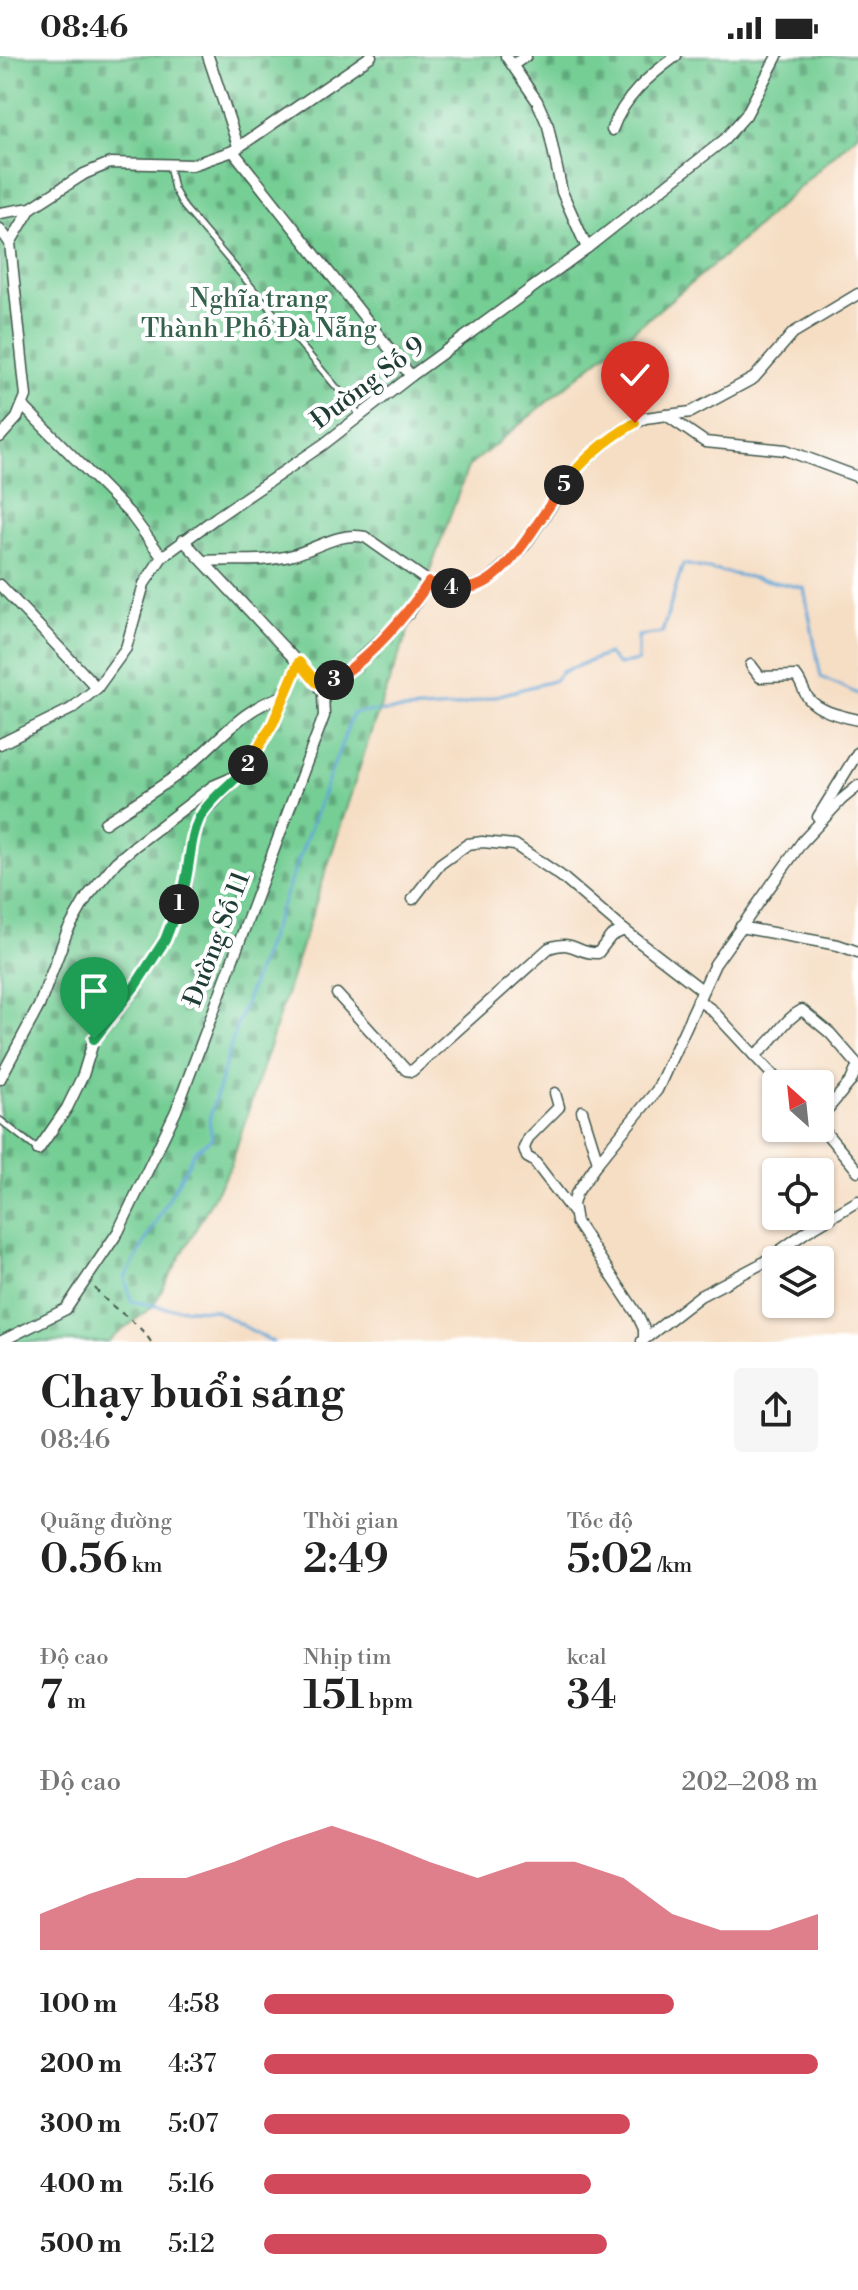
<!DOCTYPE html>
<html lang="vi">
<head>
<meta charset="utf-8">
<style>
	body { margin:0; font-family:"Libre Bodoni",serif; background:#f6f6f6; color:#222; height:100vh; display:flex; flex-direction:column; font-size:30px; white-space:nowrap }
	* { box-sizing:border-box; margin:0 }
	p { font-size:26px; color:#767676 }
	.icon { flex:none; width:44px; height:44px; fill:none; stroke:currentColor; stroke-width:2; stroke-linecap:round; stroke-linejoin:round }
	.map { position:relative; height:1286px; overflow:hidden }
	.details { display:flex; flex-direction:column; background:#fff; flex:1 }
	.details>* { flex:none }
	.needle { width:52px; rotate:333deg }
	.fabs { position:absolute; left:762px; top:1014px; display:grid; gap:16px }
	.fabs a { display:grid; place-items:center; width:72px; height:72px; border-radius:8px; background:#fff; box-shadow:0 2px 6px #0004; font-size:40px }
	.pin { position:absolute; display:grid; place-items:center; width:68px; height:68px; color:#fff; margin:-82px -34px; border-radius:50% 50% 50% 0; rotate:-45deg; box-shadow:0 0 8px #0007 }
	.pin .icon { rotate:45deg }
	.km { position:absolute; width:40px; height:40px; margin:-20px; border-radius:50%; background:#222; color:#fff; font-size:22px; line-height:40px; text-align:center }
	.round { display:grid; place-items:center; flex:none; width:84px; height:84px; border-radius:8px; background:#f6f6f6 }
	.headline { display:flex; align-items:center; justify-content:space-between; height:136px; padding:0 40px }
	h1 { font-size:44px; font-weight:600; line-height:60px }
	.stats { display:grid; grid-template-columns:repeat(3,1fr); gap:12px; height:136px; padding:8px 40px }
	.stats div { display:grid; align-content:center }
	.stats b { font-size:40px; font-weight:600 }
	.stats small { font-size:22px; font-weight:400 }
	.stats p { font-size:22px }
	.chart { height:224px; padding:16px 40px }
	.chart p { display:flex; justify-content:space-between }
	.chart svg { width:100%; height:144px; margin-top:8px; fill:#d1495b; opacity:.7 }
	ul { padding:0 40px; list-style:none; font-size:26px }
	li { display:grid; grid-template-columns:128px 96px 1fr; align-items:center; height:60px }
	li i { height:20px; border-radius:10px; background:#d1495b }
	.status { display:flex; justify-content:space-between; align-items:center; height:56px; padding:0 40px; background:#fff; direction:ltr }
	.status svg { height:22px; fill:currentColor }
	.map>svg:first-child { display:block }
	.cemetery { fill:url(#cemetery-stones); stroke:#4a8664; stroke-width:2 }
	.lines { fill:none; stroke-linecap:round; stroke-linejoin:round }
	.stream { stroke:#61a6d7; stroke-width:3 }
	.lane-casing { stroke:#3f554a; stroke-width:8 }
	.street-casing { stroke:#3f554a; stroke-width:13 }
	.path { stroke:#3f554a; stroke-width:2; stroke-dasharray:6 6; stroke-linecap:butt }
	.lane { stroke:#fff; stroke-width:5 }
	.street { stroke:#fff; stroke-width:10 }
	.split-1-casing { stroke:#fff; stroke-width:16 }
	.split-2-casing { stroke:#fff; stroke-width:16 }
	.split-3-casing { stroke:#fff; stroke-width:16 }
	.split-4-casing { stroke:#fff; stroke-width:16 }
	.split-5-casing { stroke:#fff; stroke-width:16 }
	.split-6-casing { stroke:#fff; stroke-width:16 }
	.split-1 { stroke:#22a559; stroke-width:10 }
	.split-2 { stroke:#22a559; stroke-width:10 }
	.split-3 { stroke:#f5b400; stroke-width:10 }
	.split-4 { stroke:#f0652b; stroke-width:10 }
	.split-5 { stroke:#f0652b; stroke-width:10 }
	.split-6 { stroke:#f5b400; stroke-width:10 }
	.labels { text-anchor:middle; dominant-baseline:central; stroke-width:8; stroke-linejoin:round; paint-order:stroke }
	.park-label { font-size:26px; fill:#34614c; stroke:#fff }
	.street-label { font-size:26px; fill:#1f3d34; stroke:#fff }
</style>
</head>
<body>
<div class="status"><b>08:46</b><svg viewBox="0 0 49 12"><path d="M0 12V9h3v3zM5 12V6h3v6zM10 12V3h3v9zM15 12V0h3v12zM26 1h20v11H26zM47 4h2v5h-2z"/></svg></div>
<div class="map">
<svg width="858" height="1286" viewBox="0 0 858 1286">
	<defs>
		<pattern id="cemetery-stones" width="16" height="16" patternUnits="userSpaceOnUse" patternTransform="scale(2)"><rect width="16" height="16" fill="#75ce94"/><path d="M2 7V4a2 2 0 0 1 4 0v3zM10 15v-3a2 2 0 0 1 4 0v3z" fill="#5fa87a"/></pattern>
	</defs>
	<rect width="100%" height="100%" fill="#fff"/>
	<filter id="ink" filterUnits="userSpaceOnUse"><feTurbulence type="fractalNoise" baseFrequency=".0125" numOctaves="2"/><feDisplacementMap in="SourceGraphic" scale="16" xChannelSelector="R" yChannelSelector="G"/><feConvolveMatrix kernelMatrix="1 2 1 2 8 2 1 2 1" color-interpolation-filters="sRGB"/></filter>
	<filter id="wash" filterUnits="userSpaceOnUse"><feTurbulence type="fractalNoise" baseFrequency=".006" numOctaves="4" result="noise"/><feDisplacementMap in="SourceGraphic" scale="32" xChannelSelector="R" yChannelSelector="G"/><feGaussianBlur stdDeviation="1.8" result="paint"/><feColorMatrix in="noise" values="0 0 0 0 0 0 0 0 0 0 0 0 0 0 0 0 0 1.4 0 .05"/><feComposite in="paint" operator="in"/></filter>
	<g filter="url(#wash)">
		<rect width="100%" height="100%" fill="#f6dec4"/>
		<polygon class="cemetery" points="0,0 858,0 858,77 730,195 468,411 371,676 230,1111 153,1250 107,1286 0,1286"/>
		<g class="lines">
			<polyline class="stream" points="273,1286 214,1254 166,1252 131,1245 125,1222 195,1095 212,1082 209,1064 237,969 353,657 454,651 553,625 562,616 608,598 618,609 638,605 638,580 662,577 683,508 804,532 821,621 858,638"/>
		</g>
	</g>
	<g filter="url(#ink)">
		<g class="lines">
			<g class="lane-casing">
				<g id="lane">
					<polyline points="169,109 174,133 184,151 360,359"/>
					<polyline points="0,1064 37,1093"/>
				</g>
			</g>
			<g class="street-casing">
				<g id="street">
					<polyline points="208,0 238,90"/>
					<polyline points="506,0 537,45 548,70 562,136 587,192"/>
					<polyline points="513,9 526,0"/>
					<path d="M 612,74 C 624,41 649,20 676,0"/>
					<polyline points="233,95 411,320"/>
					<polyline points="0,157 31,152 84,118 110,107 192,109 233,95 371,0"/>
					<polyline points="0,173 10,187 26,340 17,362 0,381"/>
					<polyline points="10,187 31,152"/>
					<polyline points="24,351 131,459 162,501"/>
					<polyline points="666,359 705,386 786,394 858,421"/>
					<path d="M 204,505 C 232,503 265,507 293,499 C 318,492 338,476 365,481 L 429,526 L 449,532 L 477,530 L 490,523 L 525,489 L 576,413 L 615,379 L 645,362 L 691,356 L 754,322 L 793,277 L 858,238"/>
					<polyline points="0,529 97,632"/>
					<path d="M 751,609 L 760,621 L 796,620 C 802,627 803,636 809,643 C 820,656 842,660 858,664"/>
					<polyline points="317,627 337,623 348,614 409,557 429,526"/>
					<polyline points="0,688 71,653 97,632 126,592 144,528 162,501 217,461 324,388 411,320 587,192 724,84 746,59 777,0"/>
					<polyline points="818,761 858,696"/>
					<path d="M 105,767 C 129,751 154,736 177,719 C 213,693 241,650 285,640"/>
					<polyline points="413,843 440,808 468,788 482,786 515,789 561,820 624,874 702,934"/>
					<polyline points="740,871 838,889 858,896"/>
					<path d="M 337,938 L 406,1014 L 412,1015 L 549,892 C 576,883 575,898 598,897 L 611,880 L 624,874"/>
					<polyline points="698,944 712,954 781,1028"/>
					<path d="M 754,999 C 774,988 782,964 802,954 L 830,977 L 858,1009"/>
					<polyline points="0,1023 39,950 67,876 87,841 116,806 136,789 213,730 234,721"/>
					<polyline points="555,1037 559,1051 528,1082 524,1092 527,1101 534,1105 573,1156"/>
					<polyline points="582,1055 598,1106"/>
					<polyline points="820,1062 851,1025 858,1009"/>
					<polyline points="820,1070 858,1115"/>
					<polyline points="38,1094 67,1052 83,1019 94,983 135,930 165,884 186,831 192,785 201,760 246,712 273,667 299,606"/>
					<polyline points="644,1283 644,1273 637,1258 576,1166 573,1148 576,1138 598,1106 657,1034 715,908 802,786 841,744 858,730"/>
					<polyline points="642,1285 700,1240 761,1208 806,1176 858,1145"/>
					<polyline points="0,1286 66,1253 118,1176 176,1055 324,660 323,638 317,627 183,484"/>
				</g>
			</g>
			<path class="path" d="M 95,1232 C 111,1254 137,1263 151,1286"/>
			<use href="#lane" class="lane"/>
			<use href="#street" class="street"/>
		</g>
	</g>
	<g class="lines" filter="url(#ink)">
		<g class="split-1-casing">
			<polyline id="split-1" points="94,983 135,930 165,884 179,848"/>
		</g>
		<g class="split-2-casing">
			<path id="split-2" d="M 179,848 C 191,820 187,788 200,761 C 211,741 234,727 248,709"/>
		</g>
		<g class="split-3-casing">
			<polyline id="split-3" points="248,709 273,667 299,606 317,627 334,624"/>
		</g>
		<g class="split-4-casing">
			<path id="split-4" d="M 334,624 C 369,603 407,559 429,526 L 451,532"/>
		</g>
		<g class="split-5-casing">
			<path id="split-5" d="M 451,532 C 460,532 469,533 477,530 C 512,518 542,457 564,429"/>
		</g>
		<g class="split-6-casing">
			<path id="split-6" d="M 564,429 C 583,403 607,383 635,367"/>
		</g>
		<use href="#split-1" class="split-1"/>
		<use href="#split-2" class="split-2"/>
		<use href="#split-3" class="split-3"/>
		<use href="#split-4" class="split-4"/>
		<use href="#split-5" class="split-5"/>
		<use href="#split-6" class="split-6"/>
	</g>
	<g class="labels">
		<g class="park-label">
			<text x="259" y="243">Nghĩa trang<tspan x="259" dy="30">Thành Phố Đà Nẵng</tspan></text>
		</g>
		<g class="street-label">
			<text transform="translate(368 327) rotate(-37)">Đường Số 9</text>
			<text transform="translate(217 883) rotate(-69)">Đường Số 11</text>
		</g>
	</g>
</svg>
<div class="fabs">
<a><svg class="needle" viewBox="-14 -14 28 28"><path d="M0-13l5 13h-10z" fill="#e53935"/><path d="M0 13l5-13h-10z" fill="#767676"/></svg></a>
<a><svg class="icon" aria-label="locate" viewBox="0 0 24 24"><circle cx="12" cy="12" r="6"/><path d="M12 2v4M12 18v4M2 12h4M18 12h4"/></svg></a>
<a><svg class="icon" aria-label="layers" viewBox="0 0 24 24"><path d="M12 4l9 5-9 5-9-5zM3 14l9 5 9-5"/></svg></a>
</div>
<div class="pin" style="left:94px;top:983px;background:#1e9e55"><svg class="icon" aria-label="arrive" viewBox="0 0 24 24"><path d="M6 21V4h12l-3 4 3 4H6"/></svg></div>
<div class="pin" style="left:635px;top:367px;background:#d93025"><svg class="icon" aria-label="check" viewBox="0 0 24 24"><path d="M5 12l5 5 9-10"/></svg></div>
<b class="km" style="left:179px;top:848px">1</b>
<b class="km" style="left:248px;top:709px">2</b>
<b class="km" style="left:334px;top:624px">3</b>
<b class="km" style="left:451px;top:532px">4</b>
<b class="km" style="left:564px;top:429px">5</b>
</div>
<section class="details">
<div class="headline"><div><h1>Chạy buổi sáng</h1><p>08:46</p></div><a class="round"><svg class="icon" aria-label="share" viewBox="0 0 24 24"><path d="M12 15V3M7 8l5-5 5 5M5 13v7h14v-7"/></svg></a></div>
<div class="stats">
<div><p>Quãng đường</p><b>0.56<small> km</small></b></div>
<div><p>Thời gian</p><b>2:49</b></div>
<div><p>Tốc độ</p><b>5:02<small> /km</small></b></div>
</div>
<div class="stats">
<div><p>Độ cao</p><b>7<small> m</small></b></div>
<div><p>Nhịp tim</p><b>151<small> bpm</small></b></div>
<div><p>kcal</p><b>34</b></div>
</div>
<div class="chart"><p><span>Độ cao</span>202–208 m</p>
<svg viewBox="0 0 160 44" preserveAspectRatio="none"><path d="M0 44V33L10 27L20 22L30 22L40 17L50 11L60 6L70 11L80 17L90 22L100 17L110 17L120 22L130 33L140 38L150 38L160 33V44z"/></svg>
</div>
<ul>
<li><b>100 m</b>4:58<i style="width:74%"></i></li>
<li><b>200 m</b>4:37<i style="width:100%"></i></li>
<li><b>300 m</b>5:07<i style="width:66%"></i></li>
<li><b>400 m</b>5:16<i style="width:59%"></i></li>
<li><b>500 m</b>5:12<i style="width:62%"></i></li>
</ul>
</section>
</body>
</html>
